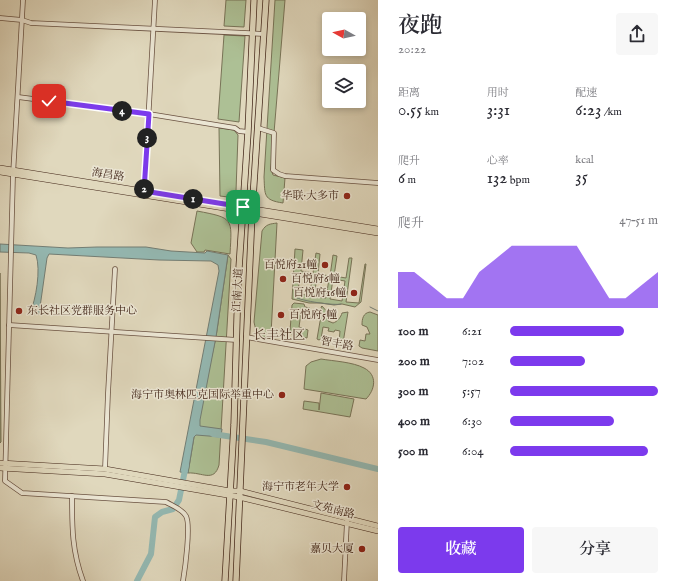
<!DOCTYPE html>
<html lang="zh">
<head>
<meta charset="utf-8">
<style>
	body { margin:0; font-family:"IM FELL English","Noto Serif SC",serif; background:#f7f7f7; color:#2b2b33; height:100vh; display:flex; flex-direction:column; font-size:15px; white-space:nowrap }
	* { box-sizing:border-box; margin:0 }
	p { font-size:13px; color:#7c7c81 }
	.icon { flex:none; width:22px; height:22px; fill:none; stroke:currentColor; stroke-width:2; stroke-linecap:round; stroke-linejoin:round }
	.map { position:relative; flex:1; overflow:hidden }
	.sheet { display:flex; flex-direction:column; background:#fff; width:300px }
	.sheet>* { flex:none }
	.needle { width:26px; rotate:278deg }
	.tools { position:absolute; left:322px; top:12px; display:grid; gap:8px }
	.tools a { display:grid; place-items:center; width:44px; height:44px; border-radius:4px; background:#fff; box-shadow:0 2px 6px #0003; font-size:20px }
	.pin { position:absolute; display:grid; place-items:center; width:34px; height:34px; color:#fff; margin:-17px; border-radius:8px; box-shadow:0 2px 6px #0006 }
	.km { position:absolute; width:20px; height:20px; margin:-10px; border-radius:50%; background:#222; color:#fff; font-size:11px; line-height:20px; text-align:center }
	.round { display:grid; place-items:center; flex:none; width:42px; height:42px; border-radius:4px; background:#f7f7f7 }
	.headline { display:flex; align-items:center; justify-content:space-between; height:68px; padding:0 20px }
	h1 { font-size:22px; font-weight:600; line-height:30px }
	.figures { display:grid; grid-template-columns:repeat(3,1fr); gap:6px; height:68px; padding:4px 20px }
	.figures div { display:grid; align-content:center }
	.figures b { font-size:17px; font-weight:600 }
	.figures small { font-size:11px; font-weight:400 }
	.figures p { font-size:11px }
	.chart { height:112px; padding:8px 20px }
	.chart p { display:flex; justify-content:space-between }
	.chart svg { width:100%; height:72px; margin-top:4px; fill:#7c3aed; opacity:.7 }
	.primary-button { display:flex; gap:8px; margin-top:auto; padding:8px 20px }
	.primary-button a { flex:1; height:46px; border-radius:4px; background:#7c3aed; color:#fff; font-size:16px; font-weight:600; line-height:46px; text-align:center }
	.primary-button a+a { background:#f7f7f7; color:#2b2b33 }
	ul { padding:0 20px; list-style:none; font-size:13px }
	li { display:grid; grid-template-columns:64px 48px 1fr; align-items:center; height:30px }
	li i { height:10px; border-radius:5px; background:#7c3aed }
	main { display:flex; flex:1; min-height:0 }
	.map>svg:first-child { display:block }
	.green { fill:#adc095; stroke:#787357; fill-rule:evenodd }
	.water { fill:#94b9b3; stroke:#737e75 }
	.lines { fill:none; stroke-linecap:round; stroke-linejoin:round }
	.stream { stroke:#737e75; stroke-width:1 }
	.river { stroke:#94b9b3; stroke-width:6 }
	.minor-casing { stroke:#6a5242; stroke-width:5.5 }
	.major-casing { stroke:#422619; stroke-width:6 }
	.highway-casing { stroke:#422619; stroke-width:7 }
	.minor { stroke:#ebe6d4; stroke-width:4 }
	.major { stroke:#e0d8bd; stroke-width:5 }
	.highway { stroke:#e0d8bd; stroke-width:5.5 }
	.route-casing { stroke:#fff; stroke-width:8 }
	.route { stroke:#7c3aed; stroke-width:5 }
	.poi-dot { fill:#8f2418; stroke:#ebe6d4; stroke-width:1.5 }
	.labels { text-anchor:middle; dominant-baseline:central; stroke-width:3; stroke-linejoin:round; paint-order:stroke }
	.street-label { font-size:11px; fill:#422619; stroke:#ebe6d4 }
	.poi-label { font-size:11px; fill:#422619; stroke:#ebe6d4; text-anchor:end }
	.quarter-label { font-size:13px; fill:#422619; stroke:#ebe6d4 }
</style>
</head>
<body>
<main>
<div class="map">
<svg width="378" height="581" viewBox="0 0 378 581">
	<rect width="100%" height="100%" fill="#e0d8bd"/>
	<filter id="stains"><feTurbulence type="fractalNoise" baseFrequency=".005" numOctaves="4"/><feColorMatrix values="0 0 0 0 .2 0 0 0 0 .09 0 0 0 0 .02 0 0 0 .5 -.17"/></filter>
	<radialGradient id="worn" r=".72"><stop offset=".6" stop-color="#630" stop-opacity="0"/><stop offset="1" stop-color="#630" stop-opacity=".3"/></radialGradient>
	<g class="green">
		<polygon points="226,0 246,0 244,27 224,26"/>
		<path d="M 275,0 L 285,0 L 271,169 L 273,175 L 285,178 L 283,203 C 263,200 265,195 264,177 Z"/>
		<polygon points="224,35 245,36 239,122 218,119"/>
		<polygon points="219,128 234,130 238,135 236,191 228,197 220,196"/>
		<path d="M 197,211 C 234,218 232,218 230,254 L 205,250 L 204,252 L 197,252 L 191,243 Z"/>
		<path d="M 277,223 L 271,334 L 270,339 C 259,336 256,333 254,322 L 262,231 C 266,224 270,224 277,223 Z"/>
		<path d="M 295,249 L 303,250 L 301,271 L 313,273 L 316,253 L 320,254 L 318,274 L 330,276 L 333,255 L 337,256 L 334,276 L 346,278 L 349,258 L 352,258 L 346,302 L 359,303 L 365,264 L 366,264 L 361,302 L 355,307 L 342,304 L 334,305 L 321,303 L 309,303 L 292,299 ZM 300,274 L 313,276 L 309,296 L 298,293 ZM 317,277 L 329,279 L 326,298 L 314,297 ZM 333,279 L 345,281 L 342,301 L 330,299 Z"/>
		<path d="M 228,255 L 231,259 L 219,465 C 214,483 202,472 188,473 L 194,437 L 216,337 Z"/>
		<polygon points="0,273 1,442 0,443"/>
		<polygon points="294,303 304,304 305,307 310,308 309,315 301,313 299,327 308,330 307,338 292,335 293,332 290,331 292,305"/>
		<path d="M 322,306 L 329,314 L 328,321 L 333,323 C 337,322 341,317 342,313 L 348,312 L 343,343 L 339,343 L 340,331 L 335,330 L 334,332 L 328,331 L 329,328 L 323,327 L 321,339 L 319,340 L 317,339 L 322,310 L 321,307 Z"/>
		<path d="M 370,312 L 378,315 L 378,351 L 362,348 L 359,346 L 360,340 L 365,341 L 366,334 L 370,334 L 367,327 L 362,325 C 362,319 363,313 370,312 Z"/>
		<path d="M 321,359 C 333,361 353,362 364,368 C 378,375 375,390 366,399 L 304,389 L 306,366 L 311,362 Z"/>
		<polygon points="321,393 354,399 350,417 303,409 304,401 319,403 319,410"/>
	</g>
	<path class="water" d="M 0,244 L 68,248 L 97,247 L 146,247 L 171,251 L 205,253 L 207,251 L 228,255 L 216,337 L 200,420 L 200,426 L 222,429 L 221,437 L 196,435 L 194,437 L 188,473 L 180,472 L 219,271 L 218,265 L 211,261 L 159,260 L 49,254 L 47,258 L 39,314 L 30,313 C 36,299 41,270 36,255 L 29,253 L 0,252 Z"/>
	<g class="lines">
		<g class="stream">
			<path d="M 295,297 C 301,301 335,306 341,304"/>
			<polyline points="370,307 378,311"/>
		</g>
		<g class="river">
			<polyline points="213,434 266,442 378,469"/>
			<polyline points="137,581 151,554 155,517 162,512 173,509 179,500 186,465"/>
		</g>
		<g class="minor-casing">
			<g id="minor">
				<path d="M 23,0 L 13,175 L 5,481 L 22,493 L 166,502 C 173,506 182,509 186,516 C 191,525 185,569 183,581"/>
				<polyline points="0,18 22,20 31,23 264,34"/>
				<polyline points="18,97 149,114 235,128 239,131 248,132"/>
				<polyline points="258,128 274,133 273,170 279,174 285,176 378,183"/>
				<polyline points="144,193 155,0"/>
				<polyline points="9,325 237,340"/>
				<polyline points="246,337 378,360"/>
				<polyline points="105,469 108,393 115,269"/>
				<path d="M 72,496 C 72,528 72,551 83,581"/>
				<polyline points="344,581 347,521"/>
			</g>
		</g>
		<g class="major-casing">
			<g id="major">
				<polyline points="0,168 378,229"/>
				<polyline points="0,172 378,233"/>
				<polyline points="0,463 105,469 230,491 240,491 378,526"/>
				<polyline points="0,468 105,474 239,497 378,531"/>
			</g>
		</g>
		<g class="highway-casing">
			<g id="highway">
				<polyline points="225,581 234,425 238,283 248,132 254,0"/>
				<polyline points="236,581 252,213 266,0"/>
			</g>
		</g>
		<use href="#minor" class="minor"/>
		<use href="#major" class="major"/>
		<use href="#highway" class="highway"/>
	</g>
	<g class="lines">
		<g class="route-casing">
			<polyline id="route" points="49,101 149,114 144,191 243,207"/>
		</g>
		<use href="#route" class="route"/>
	</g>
	<g class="poi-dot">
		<circle cx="347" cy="196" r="4"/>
		<circle cx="325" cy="265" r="4"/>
		<circle cx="283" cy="279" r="4"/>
		<circle cx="354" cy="293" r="4"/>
		<circle cx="19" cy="311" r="4"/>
		<circle cx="281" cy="315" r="4"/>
		<circle cx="282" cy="395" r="4"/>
		<circle cx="347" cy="487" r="4"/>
		<circle cx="362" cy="549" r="4"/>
	</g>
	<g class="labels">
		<g class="street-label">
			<text transform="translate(108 175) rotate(9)">海昌路</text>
			<text transform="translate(238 290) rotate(-87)">江南大道</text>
			<text transform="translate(337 344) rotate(10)">智丰路</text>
			<text transform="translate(333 510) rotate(14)">文苑南路</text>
		</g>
		<g class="poi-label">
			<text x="339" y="196">华联·大多市</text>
			<text x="317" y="265">百悦府21幢</text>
			<text x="291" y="279" text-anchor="start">百悦府6幢</text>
			<text x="346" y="293">百悦府16幢</text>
			<text x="27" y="311" text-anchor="start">东长社区党群服务中心</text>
			<text x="289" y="315" text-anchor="start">百悦府5幢</text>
			<text x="274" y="395">海宁市奥林匹克国际举重中心</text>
			<text x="339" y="487">海宁市老年大学</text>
			<text x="354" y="549">嘉贝大厦</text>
		</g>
		<g class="quarter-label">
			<text x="279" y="335">长丰社区</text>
		</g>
	</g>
	<rect width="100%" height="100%" filter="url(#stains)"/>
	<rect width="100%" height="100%" fill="url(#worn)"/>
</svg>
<div class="tools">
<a><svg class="needle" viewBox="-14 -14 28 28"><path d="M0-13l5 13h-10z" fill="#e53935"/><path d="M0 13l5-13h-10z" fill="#7c7c81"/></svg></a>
<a><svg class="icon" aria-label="layers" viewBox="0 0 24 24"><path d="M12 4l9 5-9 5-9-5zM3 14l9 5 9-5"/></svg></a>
</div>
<div class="pin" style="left:243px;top:207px;background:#1e9e55"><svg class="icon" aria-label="arrive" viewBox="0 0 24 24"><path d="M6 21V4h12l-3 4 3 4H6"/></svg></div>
<div class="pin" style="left:49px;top:101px;background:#d93025"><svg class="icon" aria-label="check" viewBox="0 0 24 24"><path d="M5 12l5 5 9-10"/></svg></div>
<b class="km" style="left:193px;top:199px">1</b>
<b class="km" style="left:144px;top:189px">2</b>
<b class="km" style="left:147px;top:138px">3</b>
<b class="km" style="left:122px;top:111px">4</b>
</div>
<section class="sheet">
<div class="headline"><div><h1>夜跑</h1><p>20:22</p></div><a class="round"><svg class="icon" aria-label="share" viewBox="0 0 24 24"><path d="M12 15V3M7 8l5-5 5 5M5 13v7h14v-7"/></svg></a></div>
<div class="figures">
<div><p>距离</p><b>0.55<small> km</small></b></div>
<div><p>用时</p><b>3:31</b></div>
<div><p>配速</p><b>6:23<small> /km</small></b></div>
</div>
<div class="figures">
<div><p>爬升</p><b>6<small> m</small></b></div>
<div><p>心率</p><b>132<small> bpm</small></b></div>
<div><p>kcal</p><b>35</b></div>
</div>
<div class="chart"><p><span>爬升</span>47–51 m</p>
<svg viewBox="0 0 160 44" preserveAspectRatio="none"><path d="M0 44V22L10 22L20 30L30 38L40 38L50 22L60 14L70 6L80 6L90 6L100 6L110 6L120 22L130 38L140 38L150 30L160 22V44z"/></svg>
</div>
<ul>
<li><b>100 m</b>6:21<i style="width:77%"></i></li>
<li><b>200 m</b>7:02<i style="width:51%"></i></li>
<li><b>300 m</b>5:57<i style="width:100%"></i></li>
<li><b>400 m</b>6:30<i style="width:70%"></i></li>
<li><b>500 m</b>6:04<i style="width:93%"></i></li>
</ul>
<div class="primary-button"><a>收藏</a><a>分享</a></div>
</section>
</main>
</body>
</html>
